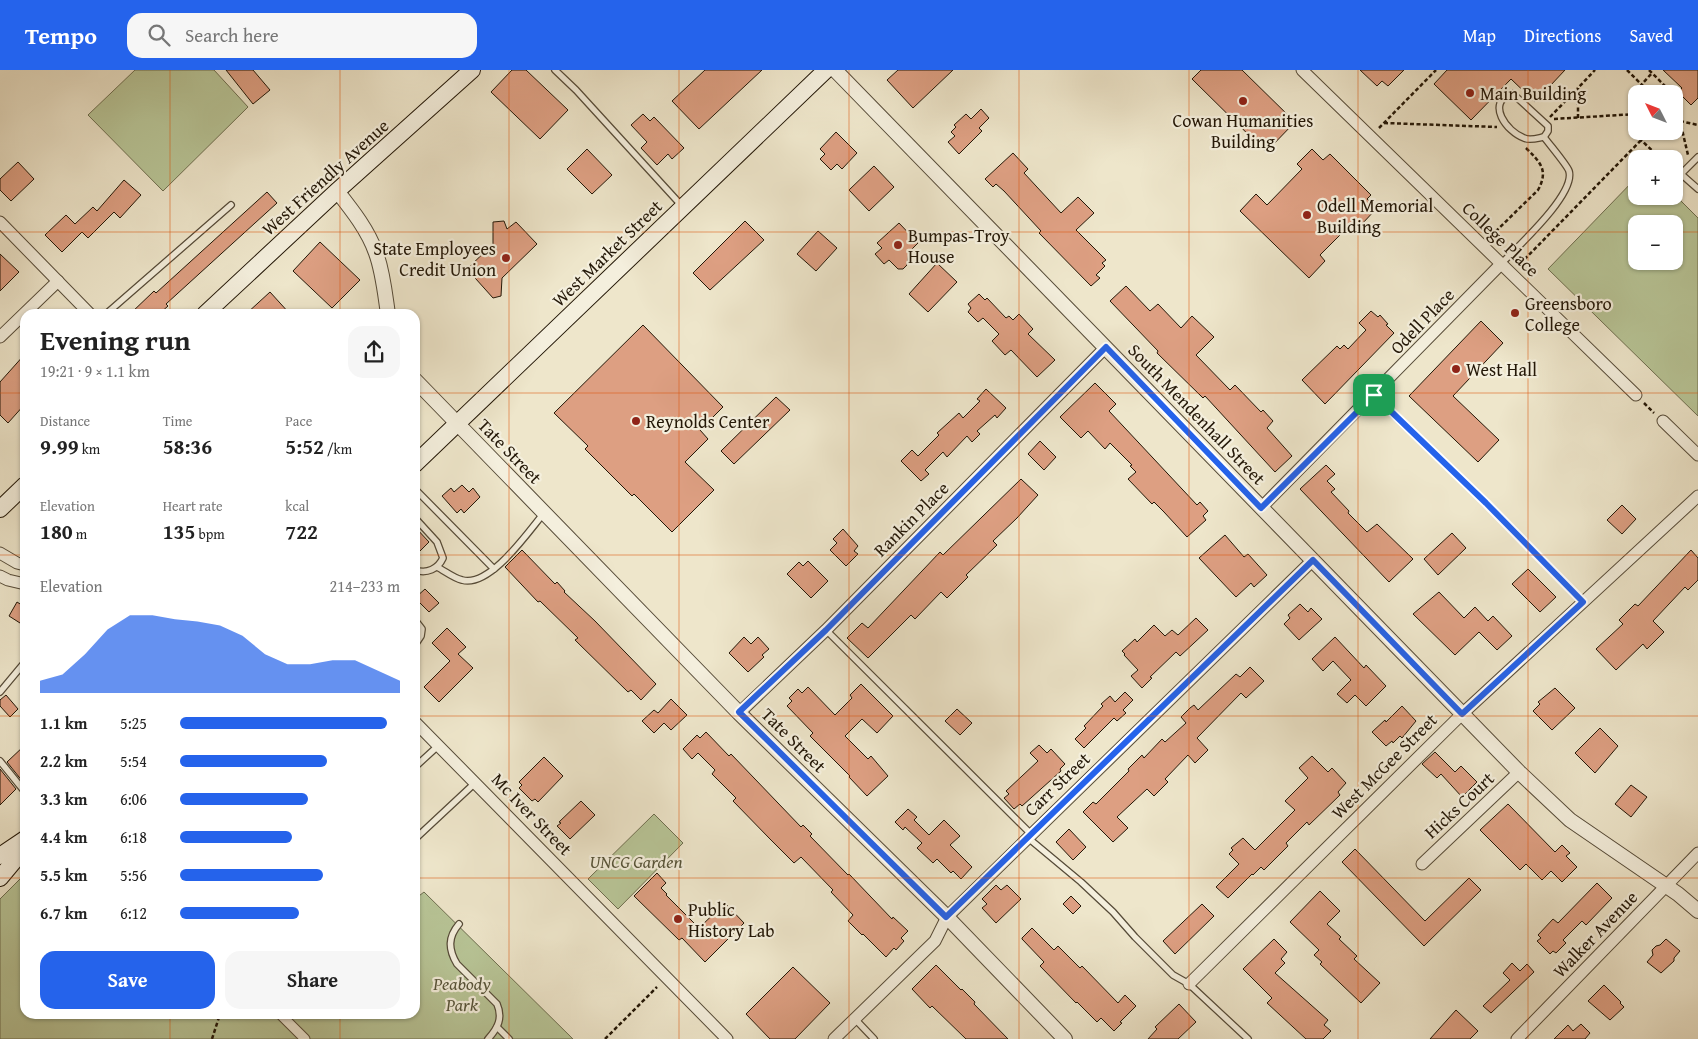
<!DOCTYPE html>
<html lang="en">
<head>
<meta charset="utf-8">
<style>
	body { margin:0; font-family:"Gentium Book Plus",serif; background:#f6f6f6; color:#222; height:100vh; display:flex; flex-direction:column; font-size:19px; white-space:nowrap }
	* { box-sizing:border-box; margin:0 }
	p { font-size:16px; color:#767676 }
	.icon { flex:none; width:28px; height:28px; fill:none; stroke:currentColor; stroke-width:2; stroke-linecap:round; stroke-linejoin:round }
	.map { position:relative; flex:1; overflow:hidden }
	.side { position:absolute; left:20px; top:239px; width:400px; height:710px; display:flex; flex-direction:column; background:#fff; border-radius:15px; box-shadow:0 1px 4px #0004 }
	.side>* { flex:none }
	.needle { width:32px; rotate:312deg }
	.tools { position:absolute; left:1628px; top:15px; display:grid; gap:10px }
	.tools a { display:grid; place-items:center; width:55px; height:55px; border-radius:10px; background:#fff; box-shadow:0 1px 4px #0004; font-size:25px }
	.pin { position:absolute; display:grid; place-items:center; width:42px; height:42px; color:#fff; margin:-21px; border-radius:10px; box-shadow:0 2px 8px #0006 }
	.round { display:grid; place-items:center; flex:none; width:52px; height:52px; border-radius:15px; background:#f6f6f6 }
	.overview { display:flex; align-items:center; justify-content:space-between; height:85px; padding:0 20px }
	h1 { font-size:28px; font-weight:700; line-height:38px }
	.stats { display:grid; grid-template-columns:repeat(3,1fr); gap:8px; height:85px; padding:5px 20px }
	.stats div { display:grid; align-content:center }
	.stats b { font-size:21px; font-weight:700 }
	.stats small { font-size:14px; font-weight:400 }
	.stats p { font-size:14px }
	.chart { height:140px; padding:10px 20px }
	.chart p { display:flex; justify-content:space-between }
	.chart svg { width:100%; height:90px; margin-top:5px; fill:#2563eb; opacity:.7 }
	.button { display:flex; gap:10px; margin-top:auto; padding:10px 20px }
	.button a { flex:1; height:58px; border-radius:15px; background:#2563eb; color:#fff; font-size:20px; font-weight:700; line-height:58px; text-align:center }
	.button a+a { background:#f6f6f6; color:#222 }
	ul { padding:0 20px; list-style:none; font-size:16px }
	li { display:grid; grid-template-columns:80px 60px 1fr; align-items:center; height:38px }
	li i { height:12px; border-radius:6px; background:#2563eb }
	header { display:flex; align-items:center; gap:30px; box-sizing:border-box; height:70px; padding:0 25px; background:#2563eb; color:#fff }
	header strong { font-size:24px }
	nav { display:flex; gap:28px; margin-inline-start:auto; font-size:18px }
	.search { width:350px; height:45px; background:#f6f6f6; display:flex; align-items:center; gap:12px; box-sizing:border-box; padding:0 18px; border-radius:15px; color:#767676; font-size:19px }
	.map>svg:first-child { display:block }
	.green { fill:#b8c597; stroke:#6e6e4f; fill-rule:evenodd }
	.building { fill:#dd9f82; stroke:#231707 }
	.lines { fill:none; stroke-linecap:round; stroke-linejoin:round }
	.service-casing { stroke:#564b38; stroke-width:8 }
	.pedestrian-casing { stroke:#564b38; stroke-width:11 }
	.minor-casing { stroke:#564b38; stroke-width:13 }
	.tertiary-casing { stroke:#564b38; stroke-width:16 }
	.secondary-casing { stroke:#231707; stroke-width:18 }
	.path { stroke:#231707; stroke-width:2.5; stroke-dasharray:4 2.5; stroke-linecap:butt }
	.service { stroke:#f4efdd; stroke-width:5.5 }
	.pedestrian { stroke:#f4efdd; stroke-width:9 }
	.minor { stroke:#f4efdd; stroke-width:11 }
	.tertiary { stroke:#f4efdd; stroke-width:14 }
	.secondary { stroke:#f4efdd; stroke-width:16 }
	.route-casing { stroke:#fff; stroke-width:10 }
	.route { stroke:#2563eb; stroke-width:6 }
	.grid { fill:none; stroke:#de560c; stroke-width:1; stroke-opacity:0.55 }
	.poi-dot { fill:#8f2418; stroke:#f4efdd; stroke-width:2 }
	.labels { text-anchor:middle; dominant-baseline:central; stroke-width:4.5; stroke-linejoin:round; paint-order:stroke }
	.poi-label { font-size:18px; fill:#231707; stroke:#f4efdd; text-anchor:start }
	.street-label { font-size:18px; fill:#231707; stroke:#f4efdd }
	.park-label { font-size:18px; font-style:italic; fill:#575439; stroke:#f4efdd }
</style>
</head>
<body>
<header>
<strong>Tempo</strong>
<div class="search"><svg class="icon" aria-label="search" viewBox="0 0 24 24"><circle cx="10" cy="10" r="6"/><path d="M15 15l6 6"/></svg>Search here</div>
<nav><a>Map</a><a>Directions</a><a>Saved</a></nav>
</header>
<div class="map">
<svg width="1698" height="969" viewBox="0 0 1698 969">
	<rect width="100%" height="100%" fill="#eee6cb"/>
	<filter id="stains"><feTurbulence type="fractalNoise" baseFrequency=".004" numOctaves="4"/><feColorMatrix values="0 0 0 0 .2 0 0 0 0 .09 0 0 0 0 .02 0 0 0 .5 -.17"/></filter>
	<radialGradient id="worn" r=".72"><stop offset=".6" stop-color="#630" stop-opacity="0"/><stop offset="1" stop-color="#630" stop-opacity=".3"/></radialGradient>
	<g class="green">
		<polygon points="135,0 214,0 248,37 163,121 88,45"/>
		<path d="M 1636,108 L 1636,126 L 1674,126 L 1674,124 L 1698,148 L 1698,346 L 1548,199 ZM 1636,154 L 1674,154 L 1674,191 L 1636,191 Z"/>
		<polygon points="654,744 683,773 618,839 588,809"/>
		<polygon points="25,804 25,944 415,944 415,829 424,822 573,969 0,969 0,829"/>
	</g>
	<g class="building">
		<polygon points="226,0 253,0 270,20 253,34"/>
		<polygon points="512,0 526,0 568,40 540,69 491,22"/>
		<polygon points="705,0 762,0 699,59 672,31"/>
		<polygon points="898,0 953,0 913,38 887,10"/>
		<polygon points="1201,0 1242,0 1295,52 1266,82 1192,9"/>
		<polygon points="1360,0 1404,0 1388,16 1382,11 1377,16"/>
		<polygon points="1447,0 1565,0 1535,32 1511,9 1471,50 1434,14"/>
		<polygon points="1663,0 1698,0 1698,28 1691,35 1678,22 1682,18"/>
		<polygon points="981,39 989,48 979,58 982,61 959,84 948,72 955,66 951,62 956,57 954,55 966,44 971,49"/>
		<polygon points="643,44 650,51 654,47 684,78 672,89 668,84 657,95 641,78 647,72 631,55"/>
		<polygon points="836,62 857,83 842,99 837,94 831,100 820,89 825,84 820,79"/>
		<polygon points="587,79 612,105 592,124 567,99"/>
		<polygon points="1312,79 1323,90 1330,84 1371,125 1367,129 1377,138 1361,155 1355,150 1320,185 1325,191 1309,208 1240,141 1256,124 1267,135 1302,99 1297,94"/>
		<polygon points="1013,83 1028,99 1024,103 1061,143 1078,127 1094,143 1076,160 1106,190 1102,193 1105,196 1096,205 1100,208 1091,216 1039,163 1041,161 1004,121 996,114 993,117 985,109"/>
		<polygon points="18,92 34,109 11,131 0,120 0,109"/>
		<polygon points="874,96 894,117 869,141 849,120"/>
		<polygon points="124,110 141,125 120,148 114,142 88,168 82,162 62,182 45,165 66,145 75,154 93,137 97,141"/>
		<polygon points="267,122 277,133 166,234 168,236 159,244 130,244 154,221 156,223"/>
		<polygon points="504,151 507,159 516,152 537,174 502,208 501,226 493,228 467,199 493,174 493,152"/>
		<polygon points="745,151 764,170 710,220 693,203"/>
		<polygon points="899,153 918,173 909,182 907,195 903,199 898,199 889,190 884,194 875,184 882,178 877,173"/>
		<polygon points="818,161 837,178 816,201 797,184"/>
		<polygon points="320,172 360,210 332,238 293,201"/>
		<polygon points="0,184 19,202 0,221"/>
		<polygon points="937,193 957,212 928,242 909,224"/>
		<polygon points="1126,216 1150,241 1158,234 1181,258 1192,246 1214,267 1196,285 1230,320 1235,315 1261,342 1263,340 1273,351 1267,358 1292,386 1275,402 1205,326 1203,328 1157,283 1158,281 1110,231"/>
		<polygon points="270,222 290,244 246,244"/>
		<polygon points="979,224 985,230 987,228 1006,248 1009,246 1013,250 1019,244 1033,259 1028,264 1055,290 1037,307 1011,280 1005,285 992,271 999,264 983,248 978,252 968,242 971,238 968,234"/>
		<polygon points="1371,241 1378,247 1380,245 1388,254 1386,255 1394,263 1325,334 1302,310 1337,276 1340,279 1344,275 1348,279 1366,260 1359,253"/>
		<polygon points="1481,251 1503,273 1453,326 1499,370 1478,392 1409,326"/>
		<polygon points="643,255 723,337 700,360 708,369 685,392 714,420 672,462 634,424 632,426 585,379 588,376 554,343"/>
		<polygon points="25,284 25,334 8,353 0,345 0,312"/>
		<polygon points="1095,313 1116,334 1109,341 1197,435 1200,432 1208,441 1203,446 1206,450 1187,467 1164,442 1154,432 1152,434 1128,409 1136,402 1130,396 1132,395 1110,373 1105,379 1088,361 1081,368 1060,347"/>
		<polygon points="986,319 1006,338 997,348 995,345 977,361 980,364 972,372 967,366 947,387 943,382 925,400 929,404 921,411 901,391 912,380 918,386 939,365 937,363 959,343 963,348 980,331 977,329"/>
		<polygon points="776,327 790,340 734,394 721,381"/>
		<polygon points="1040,371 1056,387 1044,400 1028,384"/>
		<polygon points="1326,395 1335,404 1327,411 1335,419 1331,422 1349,441 1348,443 1367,462 1377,454 1413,489 1389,512 1300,419"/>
		<polygon points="1021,409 1038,425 1017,448 993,471 997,475 966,505 968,507 947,528 941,522 915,549 911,545 868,588 847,568 862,553 868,558 940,482 943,485"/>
		<polygon points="462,415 469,422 473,418 480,427 464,443 461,439 457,443 442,426 451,418 454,422"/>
		<polygon points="1622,435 1636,449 1622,464 1607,450"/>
		<polygon points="415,457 429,472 415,486"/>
		<polygon points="843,459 858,476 854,481 858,484 846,496 830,480 837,473 833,469"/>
		<polygon points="1452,463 1466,478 1438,505 1424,489"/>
		<polygon points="1225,465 1244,487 1248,484 1267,505 1254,517 1251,513 1236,527 1199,488"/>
		<polygon points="522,480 555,514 557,512 565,521 564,522 595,551 656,614 641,630 631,620 628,622 575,570 578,568 540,531 538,532 505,497"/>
		<polygon points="1691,480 1698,488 1698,510 1688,520 1685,517 1653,551 1664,562 1647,579 1643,574 1616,600 1596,579 1623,554 1619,550 1635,534 1638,536"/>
		<polygon points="808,491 828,511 811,528 787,504 799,492 803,496"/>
		<polygon points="1528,499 1556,527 1540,542 1512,514"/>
		<polygon points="425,519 439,533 429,542 415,528"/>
		<polygon points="1439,522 1464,548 1475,537 1488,551 1493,546 1512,566 1497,580 1479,562 1455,585 1413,544"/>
		<polygon points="17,532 25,537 25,546 20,553 9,546"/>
		<polygon points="1300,534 1308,542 1311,538 1322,549 1299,570 1284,554 1290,548 1288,545"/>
		<polygon points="1196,548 1208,560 1180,586 1176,582 1150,607 1152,608 1142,618 1131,606 1138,600 1124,585 1125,584 1122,581 1135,569 1137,572 1154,555 1165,566 1172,560 1178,565"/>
		<polygon points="447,558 466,577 458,584 473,598 439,632 424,617 450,591 432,573"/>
		<polygon points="744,567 751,574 758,567 769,579 762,585 764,587 748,602 729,583"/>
		<polygon points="1335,567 1364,598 1366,595 1386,616 1366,636 1355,625 1347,633 1337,624 1351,610 1333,591 1323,601 1312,589"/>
		<polygon points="1250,597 1264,611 1246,628 1241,623 1197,668 1208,680 1195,693 1188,685 1165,709 1168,712 1154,726 1147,719 1117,747 1128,758 1113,772 1083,742 1093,732 1096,734 1129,701 1128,699 1142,685 1144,688 1162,669 1165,672 1186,653 1181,647 1190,638 1194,635 1198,640 1236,604 1240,607"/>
		<polygon points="861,614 893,646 877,663 862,649 845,666 868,689 871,686 888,706 867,726 849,707 850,706 810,666 813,663 787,636 792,631 789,628 798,619 802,623 808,617 835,645 852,628 850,625"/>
		<polygon points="1555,618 1575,638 1552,660 1533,641 1540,634 1538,632"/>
		<polygon points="1125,622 1133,630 1123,640 1126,643 1117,651 1114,648 1084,678 1075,669 1086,658 1084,656 1103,636 1101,634 1110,626 1115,632"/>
		<polygon points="6,625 18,639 10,647 0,636 0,630"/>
		<polygon points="671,629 687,645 671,660 664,653 654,663 642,651 654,640 658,643"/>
		<polygon points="1402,636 1416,651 1402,668 1400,666 1393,673 1392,671 1386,676 1372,662 1385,650 1386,652"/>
		<polygon points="957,639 972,653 960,665 945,651"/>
		<polygon points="1600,658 1618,676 1595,703 1575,683"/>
		<polygon points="706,662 729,686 731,684 801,757 803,755 812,764 810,766 848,805 849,804 892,849 893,847 908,861 901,868 904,871 896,880 894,878 886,887 863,864 862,865 848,851 853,845 831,822 833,820 801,787 794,793 769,768 733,731 736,728 712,704 715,700 698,683 692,689 683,679 697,665 700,668"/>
		<polygon points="25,675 25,710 23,712 7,692"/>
		<polygon points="1039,675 1047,683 1051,679 1065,694 1060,699 1061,701 1022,736 1020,734 1014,739 1004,728 1009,724 1006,721 1038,691 1030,683"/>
		<polygon points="1435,682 1455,702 1461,696 1477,712 1462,727 1441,704 1437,708 1422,694"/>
		<polygon points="1312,686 1328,702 1332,698 1346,713 1338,722 1340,725 1309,755 1307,752 1286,773 1288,776 1264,800 1261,797 1253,805 1252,804 1228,828 1216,817 1239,794 1229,784 1233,780 1231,778 1243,768 1255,780 1295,740 1285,731 1308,708 1299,698"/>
		<polygon points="544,687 563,706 538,732 535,729 532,731 519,718 522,715 519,712"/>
		<polygon points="0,699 16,719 0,735"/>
		<polygon points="1631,715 1647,727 1631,747 1615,734"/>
		<polygon points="581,731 595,745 570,769 557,756 561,753 559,752"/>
		<polygon points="1508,734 1555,782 1562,775 1570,783 1566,786 1577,797 1562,812 1551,801 1542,810 1526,794 1520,800 1480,760"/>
		<polygon points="908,739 917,747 914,750 929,765 944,750 960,766 950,775 972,797 961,809 953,801 951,803 937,789 933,793 917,778 922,773 905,757 903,760 895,752"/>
		<polygon points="1069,759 1086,777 1073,790 1056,772"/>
		<polygon points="1355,779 1425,851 1469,808 1481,820 1424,876 1342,792"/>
		<polygon points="657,803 666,813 661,818 667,824 666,825 699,858 725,833 744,853 705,892 682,868 679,870 634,826"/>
		<polygon points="1597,813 1612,828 1586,855 1582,851 1563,870 1566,873 1556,883 1553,881 1550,884 1537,871 1541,868 1538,865 1553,849 1558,853"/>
		<polygon points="996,815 1001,820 1007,815 1021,829 996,853 982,838 987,834 982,829"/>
		<polygon points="1320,821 1340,841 1327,854 1341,867 1339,869 1357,886 1354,889 1380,913 1361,933 1320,894 1322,892 1314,885 1319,880 1290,852"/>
		<polygon points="1071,826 1081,836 1073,844 1063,834"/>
		<polygon points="1202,834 1214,846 1175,884 1163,871"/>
		<polygon points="1032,858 1054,880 1058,876 1080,898 1082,896 1118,933 1125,925 1136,936 1120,952 1122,953 1114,961 1101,948 1097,952 1077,932 1076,933 1040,896 1044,892 1022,869 1022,868"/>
		<polygon points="1274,869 1287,882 1281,889 1285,893 1275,903 1328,950 1324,955 1331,961 1323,969 1306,969 1267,933 1272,928 1243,899"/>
		<polygon points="1666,869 1680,881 1674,888 1674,891 1661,903 1647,892 1653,885 1652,880 1656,876 1660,875"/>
		<polygon points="1512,893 1520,901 1527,894 1534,902 1491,943 1483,936 1510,910 1503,903"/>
		<polygon points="936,895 961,920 962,919 975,932 974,934 1008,969 966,969 932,936 930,938 912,919"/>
		<polygon points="793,897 830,933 795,969 770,969 746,944"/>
		<polygon points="1604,915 1621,932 1620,933 1624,937 1610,950 1588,931"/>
		<polygon points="1179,934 1196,952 1178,969 1148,969 1157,959 1155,957"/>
		<polygon points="1456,940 1478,961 1470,969 1430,969"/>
		<polygon points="1581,954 1590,963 1585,969 1554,969 1568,955 1573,961"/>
	</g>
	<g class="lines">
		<g class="service-casing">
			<g id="service">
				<polyline points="555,0 576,20 682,136"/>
				<path d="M 1512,23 L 1548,56 L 1548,61 L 1544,67 C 1538,68 1530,71 1524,68 C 1507,62 1485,33 1512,23 Z"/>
				<polyline points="1698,87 1681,104 1698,119"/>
				<path d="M 1501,194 C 1517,177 1576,124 1569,101 C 1567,95 1549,74 1544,67"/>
				<polyline points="106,244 231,135"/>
				<polyline points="1373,325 1486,433 1583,533"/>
				<polyline points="415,419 494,499"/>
				<path d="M 415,448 L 437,472 L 443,488 C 438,499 427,504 415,500"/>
				<path d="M 437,497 C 445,501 453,508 462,510 C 490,518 528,462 544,443"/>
				<polyline points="415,550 422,559 421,566 415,575"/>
				<polyline points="826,560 1031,764"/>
				<polyline points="0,622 25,592"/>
				<polyline points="0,691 25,722"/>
				<polyline points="415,697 439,675"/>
				<polyline points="1027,767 1081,812 1113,842 1135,867 1173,905 1189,914 1248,969"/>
				<polyline points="415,769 475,713"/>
				<path d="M 459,854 C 448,867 448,879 457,894 L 497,934 C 503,948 498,958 488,969"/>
				<polyline points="855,949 874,969"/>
				<polyline points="497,957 509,969"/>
			</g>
		</g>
		<g class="pedestrian-casing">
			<polyline id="pedestrian" points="280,944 305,969"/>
		</g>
		<g class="minor-casing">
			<g id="minor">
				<polyline points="1302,0 1636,325"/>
				<polyline points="0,152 90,244"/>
				<polyline points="0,267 58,211"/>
				<polyline points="1663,351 1698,385"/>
				<polyline points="1261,438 1501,194"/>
				<polyline points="0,483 17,493 25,495"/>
				<polyline points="0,506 8,510 25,514"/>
				<polyline points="739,643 826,560 1106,277"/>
				<polyline points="415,652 727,969"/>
				<polyline points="1422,794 1519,702"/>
				<polyline points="1189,914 1462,644 1698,426"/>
				<polyline points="834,969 935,871 947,847 1313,490"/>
				<polyline points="1517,969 1698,783"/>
			</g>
		</g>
		<g class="tertiary-casing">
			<g id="tertiary">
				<polyline points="835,0 1519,702 1570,750 1678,824 1698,841"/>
				<path d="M 337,121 C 352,140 368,160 376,183 C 383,202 385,224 388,244"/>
				<polyline points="415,310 739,643 947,847 1065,969"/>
			</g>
		</g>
		<g class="secondary-casing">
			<g id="secondary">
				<polyline points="205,244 337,121 472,0"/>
				<polyline points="415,394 826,0"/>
				<polyline points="0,439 25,415"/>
				<polyline points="0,786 25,769"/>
				<polyline points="0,808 25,778"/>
			</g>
		</g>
		<g class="path">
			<polyline points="1627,0 1651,24"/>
			<polyline points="1649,0 1673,24"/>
			<polyline points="1641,24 1642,14 1652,3"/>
			<polyline points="1674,24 1680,31 1674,38"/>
			<polyline points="1674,45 1680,51 1688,85"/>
			<polyline points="1550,47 1578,18"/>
			<polyline points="1578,48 1578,18 1595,0"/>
			<polyline points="1554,49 1636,44"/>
			<polyline points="1680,51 1698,55"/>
			<polyline points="1384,53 1497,57"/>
			<polyline points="1379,58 1436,0"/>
			<polyline points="1640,61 1641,70 1661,89"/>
			<path d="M 1491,166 L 1538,120 C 1549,100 1540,92 1526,78"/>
			<polyline points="1520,194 1650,61"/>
			<polyline points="1644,333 1654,343"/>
			<polyline points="212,969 220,944"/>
			<polyline points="605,969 657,917"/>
		</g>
		<use href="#service" class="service"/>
		<use href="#pedestrian" class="pedestrian"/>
		<use href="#minor" class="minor"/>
		<use href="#tertiary" class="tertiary"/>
		<use href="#secondary" class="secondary"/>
	</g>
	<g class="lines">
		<g class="route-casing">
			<polygon id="route" points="1106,277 1261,438 1374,325 1486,433 1583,532 1462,644 1313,490 946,847 739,642 826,560"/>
		</g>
		<use href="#route" class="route"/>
	</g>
	<path class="grid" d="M 170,0 L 170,244M 340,0 L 340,244M 509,0 L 509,969M 679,0 L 679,969M 849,0 L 849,969M 1019,0 L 1019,969M 1189,0 L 1189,969M 1358,0 L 1358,969M 1528,0 L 1528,969M 0,162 L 1636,162M 1674,162 L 1698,162M 0,323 L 25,323M 415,323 L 1698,323M 0,485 L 25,485M 415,485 L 1698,485M 0,646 L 25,646M 415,646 L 1698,646M 0,808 L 25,808M 415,808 L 1698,808M 170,944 L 170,969M 340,944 L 340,969"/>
	<g class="poi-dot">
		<circle cx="1470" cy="23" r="5"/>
		<circle cx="1243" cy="31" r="5"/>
		<circle cx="1307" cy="145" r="5"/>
		<circle cx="898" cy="175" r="5"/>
		<circle cx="506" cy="188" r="5"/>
		<circle cx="1515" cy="243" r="5"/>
		<circle cx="1456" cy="299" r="5"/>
		<circle cx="636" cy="351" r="5"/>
		<circle cx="678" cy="849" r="5"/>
	</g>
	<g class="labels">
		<g class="poi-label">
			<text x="1480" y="23">Main Building</text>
			<text x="1243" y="50" text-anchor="middle">Cowan Humanities<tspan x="1243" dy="21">Building</tspan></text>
			<text x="1317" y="135">Odell Memorial<tspan x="1317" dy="21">Building</tspan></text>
			<text x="908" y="165">Bumpas-Troy<tspan x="908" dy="21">House</tspan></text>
			<text x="496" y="178" text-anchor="end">State Employees<tspan x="496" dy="21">Credit Union</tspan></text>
			<text x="1525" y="233">Greensboro<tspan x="1525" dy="21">College</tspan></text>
			<text x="1466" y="299">West Hall</text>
			<text x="646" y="351">Reynolds Center</text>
			<text x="688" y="839">Public<tspan x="688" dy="21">History Lab</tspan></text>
		</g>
		<g class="street-label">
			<text transform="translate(325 107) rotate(-42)">West Friendly Avenue</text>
			<text transform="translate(1501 169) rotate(44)">College Place</text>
			<text transform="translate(607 183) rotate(-44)">West Market Street</text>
			<text transform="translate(1422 251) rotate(-46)">Odell Place</text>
			<text transform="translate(1197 344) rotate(46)">South Mendenhall Street</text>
			<text transform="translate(510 381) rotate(46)">Tate Street</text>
			<text transform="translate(911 449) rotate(-45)">Rankin Place</text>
			<text transform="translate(794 670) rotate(45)">Tate Street</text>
			<text transform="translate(1384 696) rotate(-45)">West McGee Street</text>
			<text transform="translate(1057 714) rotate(-44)">Carr Street</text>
			<text transform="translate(1459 735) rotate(-43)">Hicks Court</text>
			<text transform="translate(532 744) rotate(46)">Mc Iver Street</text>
			<text transform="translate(1595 864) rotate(-46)">Walker Avenue</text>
		</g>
		<g class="park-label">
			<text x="636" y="791">UNCG Garden</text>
			<text x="462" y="913">Peabody<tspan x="462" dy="21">Park</tspan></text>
		</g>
	</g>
	<rect width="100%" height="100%" filter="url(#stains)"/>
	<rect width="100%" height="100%" fill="url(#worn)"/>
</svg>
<div class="tools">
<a><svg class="needle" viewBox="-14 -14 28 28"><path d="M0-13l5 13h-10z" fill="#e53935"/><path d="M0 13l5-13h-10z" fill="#767676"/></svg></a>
<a>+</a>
<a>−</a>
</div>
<div class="pin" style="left:1374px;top:325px;background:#1e9e55"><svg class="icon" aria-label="arrive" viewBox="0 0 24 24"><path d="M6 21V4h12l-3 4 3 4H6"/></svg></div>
<section class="side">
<div class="overview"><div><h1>Evening run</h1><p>19:21 · 9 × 1.1 km</p></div><a class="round"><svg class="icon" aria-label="share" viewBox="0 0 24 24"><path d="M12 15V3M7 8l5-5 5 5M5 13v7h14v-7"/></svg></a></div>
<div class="stats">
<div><p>Distance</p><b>9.99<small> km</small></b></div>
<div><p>Time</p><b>58:36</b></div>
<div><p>Pace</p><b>5:52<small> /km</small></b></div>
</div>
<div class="stats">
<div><p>Elevation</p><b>180<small> m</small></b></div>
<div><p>Heart rate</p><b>135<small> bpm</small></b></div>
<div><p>kcal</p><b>722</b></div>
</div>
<div class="chart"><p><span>Elevation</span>214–233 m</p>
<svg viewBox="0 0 160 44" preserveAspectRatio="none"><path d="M0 44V38L10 35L20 25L30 13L40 6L50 6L60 8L70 9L80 11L90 16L100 25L110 30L120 30L130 28L140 28L150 33L160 38V44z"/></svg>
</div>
<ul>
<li><b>1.1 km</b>5:25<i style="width:94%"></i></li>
<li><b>2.2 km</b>5:54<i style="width:67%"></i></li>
<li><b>3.3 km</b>6:06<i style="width:58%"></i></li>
<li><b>4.4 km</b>6:18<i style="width:51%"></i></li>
<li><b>5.5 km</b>5:56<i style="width:65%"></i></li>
<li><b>6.7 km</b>6:12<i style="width:54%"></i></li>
</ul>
<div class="button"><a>Save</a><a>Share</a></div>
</section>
</div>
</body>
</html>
